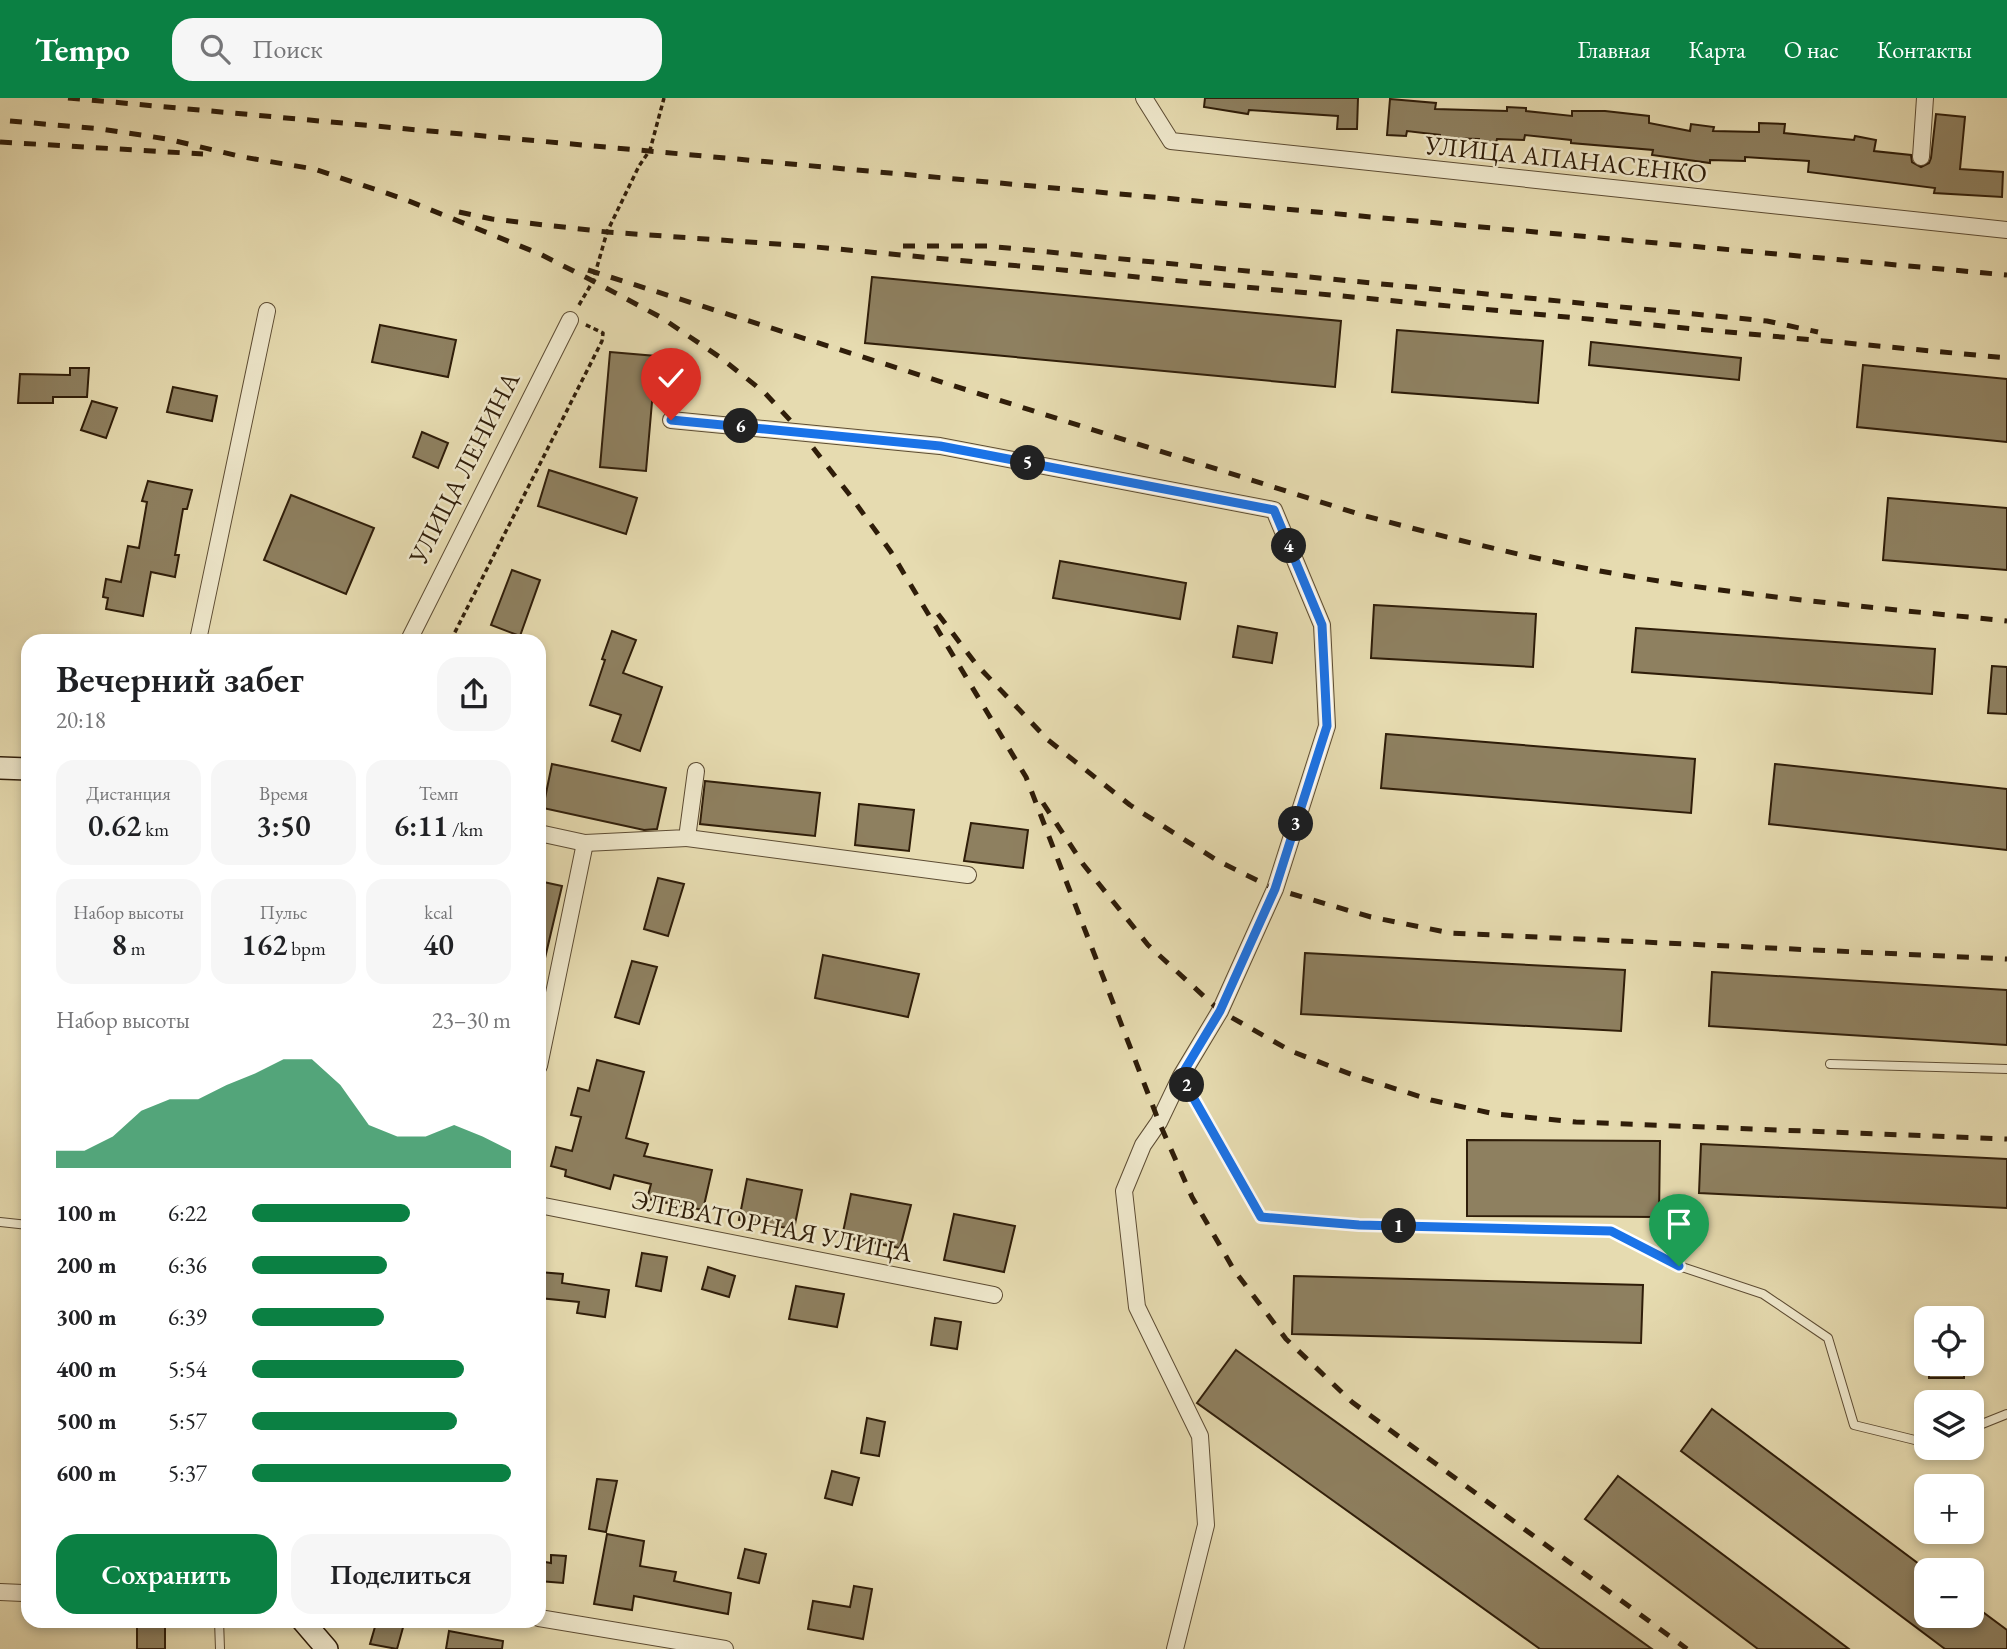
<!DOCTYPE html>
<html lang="ru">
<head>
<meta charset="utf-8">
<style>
	body { margin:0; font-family:"EB Garamond",serif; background:#f6f6f6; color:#202124; height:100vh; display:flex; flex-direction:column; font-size:26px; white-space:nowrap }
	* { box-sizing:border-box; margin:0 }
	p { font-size:23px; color:#757577 }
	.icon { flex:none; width:38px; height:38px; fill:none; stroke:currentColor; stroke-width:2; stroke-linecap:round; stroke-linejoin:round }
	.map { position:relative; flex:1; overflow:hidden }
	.details { position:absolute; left:21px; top:536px; width:525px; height:994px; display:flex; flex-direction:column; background:#fff; border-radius:21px; box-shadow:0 4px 10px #0003 }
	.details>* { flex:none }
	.tools { position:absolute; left:1914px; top:1208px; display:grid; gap:14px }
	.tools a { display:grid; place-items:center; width:70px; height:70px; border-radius:14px; background:#fff; box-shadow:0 4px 10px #0003; font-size:35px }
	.pin { position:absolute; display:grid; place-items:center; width:60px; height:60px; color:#fff; margin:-72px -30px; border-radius:50% 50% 50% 0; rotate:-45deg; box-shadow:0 0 7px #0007 }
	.pin .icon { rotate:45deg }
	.km { position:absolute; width:35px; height:35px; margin:-18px; border-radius:50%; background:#222; color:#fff; font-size:19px; line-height:35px; text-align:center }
	.round { display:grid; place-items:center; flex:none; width:74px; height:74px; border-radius:21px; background:#f6f6f6 }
	.summary { display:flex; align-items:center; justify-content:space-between; height:119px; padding:0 35px }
	h1 { font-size:38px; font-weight:600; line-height:52px }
	.stats { display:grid; grid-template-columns:repeat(3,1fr); gap:10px; height:119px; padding:7px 35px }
	.stats div { display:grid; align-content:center; border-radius:18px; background:#f6f6f6; text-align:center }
	.stats b { font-size:30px; font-weight:600 }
	.stats small { font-size:19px; font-weight:400 }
	.stats p { font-size:19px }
	.chart { height:196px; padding:14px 35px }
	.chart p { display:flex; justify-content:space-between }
	.chart svg { width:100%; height:126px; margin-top:7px; fill:#0b8043; opacity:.7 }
	.action { display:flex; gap:14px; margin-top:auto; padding:14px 35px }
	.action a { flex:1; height:80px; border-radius:21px; background:#0b8043; color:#fff; font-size:28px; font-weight:600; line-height:80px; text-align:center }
	.action a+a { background:#f6f6f6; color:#202124 }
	ul { padding:0 35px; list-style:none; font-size:23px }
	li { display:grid; grid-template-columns:112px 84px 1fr; align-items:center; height:52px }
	li i { height:18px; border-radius:9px; background:#0b8043 }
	header { display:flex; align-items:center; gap:42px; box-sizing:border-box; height:98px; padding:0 35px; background:#0b8043; color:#fff }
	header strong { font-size:33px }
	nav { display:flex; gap:38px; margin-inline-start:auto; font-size:24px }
	.search { width:490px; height:63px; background:#f6f6f6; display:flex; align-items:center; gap:18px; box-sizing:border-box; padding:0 24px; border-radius:21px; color:#757577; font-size:26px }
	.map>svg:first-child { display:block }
	.building { fill:#8e8060; stroke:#2f1d09; stroke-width:2 }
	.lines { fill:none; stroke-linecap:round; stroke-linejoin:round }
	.lane-casing { stroke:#5d4c33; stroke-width:10 }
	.street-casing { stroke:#5d4c33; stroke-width:18 }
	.secondary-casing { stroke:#2f1d09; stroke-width:24 }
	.path { stroke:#2f1d09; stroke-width:3.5; stroke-dasharray:5 3.5; stroke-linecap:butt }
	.lane { stroke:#efe8cc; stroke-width:8 }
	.street { stroke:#efe8cc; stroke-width:16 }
	.secondary { stroke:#efe8cc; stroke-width:21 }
	.rail { stroke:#2f1d09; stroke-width:5; stroke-dasharray:12 12; stroke-linecap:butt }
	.route-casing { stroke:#fff; stroke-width:14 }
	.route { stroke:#1a73e8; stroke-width:9 }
	.labels { text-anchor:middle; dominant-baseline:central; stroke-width:5; stroke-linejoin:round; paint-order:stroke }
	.street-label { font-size:26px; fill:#2f1d09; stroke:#efe8cc }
</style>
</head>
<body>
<header>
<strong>Tempo</strong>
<div class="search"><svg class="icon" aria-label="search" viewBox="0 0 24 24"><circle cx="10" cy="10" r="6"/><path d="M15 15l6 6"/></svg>Поиск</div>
<nav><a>Главная</a><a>Карта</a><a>О нас</a><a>Контакты</a></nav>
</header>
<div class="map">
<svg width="2007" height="1551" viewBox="0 0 2007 1551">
	<rect width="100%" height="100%" fill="#e6dbb0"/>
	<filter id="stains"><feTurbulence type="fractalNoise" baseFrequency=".00286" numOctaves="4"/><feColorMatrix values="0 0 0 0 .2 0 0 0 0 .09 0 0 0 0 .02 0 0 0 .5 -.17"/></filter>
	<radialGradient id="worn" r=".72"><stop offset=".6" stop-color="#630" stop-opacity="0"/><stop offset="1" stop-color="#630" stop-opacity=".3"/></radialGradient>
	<g class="building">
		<polygon points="1205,0 1358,0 1357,31 1337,31 1338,18 1249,12 1248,16 1204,9"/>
		<polygon points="1390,1 1436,5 1435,11 1507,13 1507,9 1526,10 1526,13 1572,18 1572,13 1605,13 1649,18 1649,25 1690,33 1691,26 1714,29 1713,33 1759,34 1759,25 1785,26 1784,35 1854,42 1855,38 1876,42 1874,53 1911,57 1912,64 1921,69 1929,65 1931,60 1936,16 1965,19 1960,71 2003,74 2002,99 1934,95 1935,90 1808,74 1809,63 1745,59 1745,63 1710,62 1710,65 1652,57 1653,52 1571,45 1571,42 1525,37 1524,42 1497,41 1496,45 1479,44 1479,41 1440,40 1440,37 1407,33 1406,38 1387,37"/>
		<polygon points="872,179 1341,223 1335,289 865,245"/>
		<polygon points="380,227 456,242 448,279 372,264"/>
		<polygon points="1397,232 1543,243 1538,305 1392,294"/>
		<polygon points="1591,244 1741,260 1739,282 1589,267"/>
		<polygon points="610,254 656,258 646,373 600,369"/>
		<polygon points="1863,267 2007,281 2007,344 1857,329"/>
		<polygon points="70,270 89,270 87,299 53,299 53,305 18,305 20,276 70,277"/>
		<polygon points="173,289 217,298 212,323 167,314"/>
		<polygon points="92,303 117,310 106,340 81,332"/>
		<polygon points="422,334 448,345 438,370 413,359"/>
		<polygon points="549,372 637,400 626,436 538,408"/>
		<polygon points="148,383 192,392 187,411 183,411 175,457 179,457 175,479 151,474 143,518 106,511 108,500 103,499 106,481 121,484 128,448 139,450 147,404 142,403"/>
		<polygon points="291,397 374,430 346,496 264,462"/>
		<polygon points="1888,400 2007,410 2007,472 1883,462"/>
		<polygon points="1060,463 1186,485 1180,521 1053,500"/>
		<polygon points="512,472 540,482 520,538 491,527"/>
		<polygon points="1374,507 1536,516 1533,569 1371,560"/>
		<polygon points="1238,528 1277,535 1272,565 1233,559"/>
		<polygon points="1636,530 1935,551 1932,596 1632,574"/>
		<polygon points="612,533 636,542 623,575 662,589 640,653 612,643 621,617 590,607 605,562 602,561"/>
		<polygon points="1992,568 2007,569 2007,616 1988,615"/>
		<polygon points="1386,636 1695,661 1691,715 1381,690"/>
		<polygon points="552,666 666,690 657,731 644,732 543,710"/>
		<polygon points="1775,666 2007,691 2007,752 1769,726"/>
		<polygon points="705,683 820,695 815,738 700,726"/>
		<polygon points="859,706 914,712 909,753 855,747"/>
		<polygon points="971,725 1028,732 1023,770 964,763"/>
		<polygon points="658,780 684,786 668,838 644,831"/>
		<polygon points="539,783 562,788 545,860 539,859"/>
		<polygon points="1305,855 1625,872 1621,933 1301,916"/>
		<polygon points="823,857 919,876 908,919 815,900"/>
		<polygon points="632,863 657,869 639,926 615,919"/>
		<polygon points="1712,874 2007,892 2007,947 1709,928"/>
		<polygon points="597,962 644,974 626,1040 648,1046 644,1058 712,1072 703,1112 647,1101 651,1086 614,1077 610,1091 565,1078 566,1072 551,1068 556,1049 572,1053 581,1019 571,1017 578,990 589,993"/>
		<polygon points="1467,1042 1660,1043 1659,1119 1467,1118"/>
		<polygon points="1701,1046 2007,1061 2007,1110 1699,1095"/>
		<polygon points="747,1081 802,1092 794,1131 739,1122"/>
		<polygon points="851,1096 911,1107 900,1150 842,1139"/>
		<polygon points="954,1116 1015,1128 1004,1174 944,1162"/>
		<polygon points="642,1155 667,1159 661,1193 636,1188"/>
		<polygon points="708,1169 735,1178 729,1199 702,1191"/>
		<polygon points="539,1174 563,1176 562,1185 609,1192 605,1219 577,1215 579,1204 539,1200"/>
		<polygon points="1294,1178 1643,1187 1641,1245 1292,1236"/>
		<polygon points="796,1188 844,1196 837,1229 789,1221"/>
		<polygon points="935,1220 961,1224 957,1251 931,1247"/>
		<polygon points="1236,1252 1652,1551 1540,1551 1197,1305"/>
		<rect x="1929" y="1265" width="35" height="15"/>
		<polygon points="1712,1311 1927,1472 1927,1517 1972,1517 1972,1506 2007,1532 2007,1551 1945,1551 1681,1353"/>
		<polygon points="867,1320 885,1324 879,1358 861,1355"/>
		<polygon points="832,1373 859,1380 852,1407 825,1400"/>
		<polygon points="1618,1378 1849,1551 1758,1551 1585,1421"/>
		<polygon points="597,1381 617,1383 606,1434 589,1431"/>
		<polygon points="607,1436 644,1443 640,1468 676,1474 674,1483 731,1495 728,1516 634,1498 632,1512 594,1506"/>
		<polygon points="745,1451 766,1456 759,1485 738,1480"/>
		<polygon points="551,1457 566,1458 563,1485 539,1483 539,1463 551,1465"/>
		<polygon points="854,1488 872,1491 863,1541 808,1531 813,1503 850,1509"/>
		<rect x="137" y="1522" width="28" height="29"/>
		<polygon points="377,1522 392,1522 404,1526 397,1551 370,1546"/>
		<polygon points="449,1533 503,1543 502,1551 446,1551"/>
	</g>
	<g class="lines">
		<g class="lane-casing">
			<g id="lane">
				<polyline points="1830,966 2007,971"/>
				<polyline points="1181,978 1261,1119 1359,1127 1611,1133 1679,1168 1763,1196 1828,1240 1854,1327 1927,1345"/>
				<polyline points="0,1124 28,1127"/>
				<polyline points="1972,1330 2007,1316"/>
				<polyline points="219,1522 220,1551"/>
			</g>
		</g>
		<g class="street-casing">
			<g id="street">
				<polyline points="1144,0 1171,43 2007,132"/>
				<polyline points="1921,59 1925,0"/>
				<polyline points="671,322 940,348 1274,412 1322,527 1327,628 1275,791 1220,913 1181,978 1159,1024 1143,1047 1124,1093 1137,1209 1200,1338 1206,1427 1175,1551"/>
				<polyline points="198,542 267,213"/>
				<polyline points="409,542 570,222"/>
				<polyline points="539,735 585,745 687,740 696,673"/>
				<polyline points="687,740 968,777"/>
				<polyline points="539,968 585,745"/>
				<polyline points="539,1107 994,1197"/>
				<polyline points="0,1494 23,1495"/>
				<polyline points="539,1520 725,1551"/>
			</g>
		</g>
		<g class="secondary-casing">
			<g id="secondary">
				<polyline points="0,670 28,671"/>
				<polyline points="302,1522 327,1551"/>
			</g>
		</g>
		<g class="path">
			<polyline points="579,207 593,183 607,134 639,68 650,52 664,0"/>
			<polyline points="451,542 602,243 603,235 584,226"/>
		</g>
		<use href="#lane" class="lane"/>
		<use href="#street" class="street"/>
		<use href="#secondary" class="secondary"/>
		<g class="rail">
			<polyline points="68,0 2007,177"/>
			<polyline points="10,23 101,31 167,41 243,59 314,71 404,101 540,156 593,183 662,220 721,260 765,295 800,333 849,396 891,454 1026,679 1159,1024 1192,1099 1234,1172 1286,1241 1352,1304 1687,1551"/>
			<polyline points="0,44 203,56"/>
			<polyline points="459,114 492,121 607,134 805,148 2007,260"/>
			<polyline points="903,148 987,148 1767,223 1818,234"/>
			<path d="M 588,172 L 1362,417 C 1441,438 1520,458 1600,473 C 1735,498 1871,509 2007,523"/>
			<polyline points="938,516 976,566 1048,642 1130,707 1218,763 1275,791 1371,819 1450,835 2007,861"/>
			<polyline points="1043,705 1083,766 1148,847 1220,913 1291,953 1358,979 1431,1002 1495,1016 1576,1024 2007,1041"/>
		</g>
	</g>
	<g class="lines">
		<g class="route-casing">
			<polyline id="route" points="671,322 940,348 1274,412 1322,527 1327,628 1275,791 1220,913 1181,978 1261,1119 1359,1127 1611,1133 1679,1168"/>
		</g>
		<use href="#route" class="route"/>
	</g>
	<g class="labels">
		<g class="street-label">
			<text transform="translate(1566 61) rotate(6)">УЛИЦА АПАНАСЕНКО</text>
			<text transform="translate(464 370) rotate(-63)">УЛИЦА ЛЕНИНА</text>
			<text transform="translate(772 1128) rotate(11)">ЭЛЕВАТОРНАЯ УЛИЦА</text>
		</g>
	</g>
	<rect width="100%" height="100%" filter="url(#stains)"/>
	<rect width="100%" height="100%" fill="url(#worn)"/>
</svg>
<div class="tools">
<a><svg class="icon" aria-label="locate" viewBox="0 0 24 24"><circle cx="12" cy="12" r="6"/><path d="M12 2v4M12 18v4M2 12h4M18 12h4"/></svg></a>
<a><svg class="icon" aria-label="layers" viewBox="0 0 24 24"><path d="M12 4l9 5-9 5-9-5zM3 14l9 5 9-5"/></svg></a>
<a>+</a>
<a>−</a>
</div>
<div class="pin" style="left:1679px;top:1168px;background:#1e9e55"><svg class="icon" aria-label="arrive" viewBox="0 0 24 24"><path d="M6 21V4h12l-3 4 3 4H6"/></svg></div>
<div class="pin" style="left:671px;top:322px;background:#d93025"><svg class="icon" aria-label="check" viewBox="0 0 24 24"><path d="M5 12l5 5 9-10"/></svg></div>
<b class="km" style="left:1399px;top:1128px">1</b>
<b class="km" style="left:1187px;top:987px">2</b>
<b class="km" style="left:1296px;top:726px">3</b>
<b class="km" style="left:1289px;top:448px">4</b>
<b class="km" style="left:1028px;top:365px">5</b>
<b class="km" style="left:741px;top:328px">6</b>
<section class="details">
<div class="summary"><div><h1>Вечерний забег</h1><p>20:18</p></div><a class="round"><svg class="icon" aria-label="share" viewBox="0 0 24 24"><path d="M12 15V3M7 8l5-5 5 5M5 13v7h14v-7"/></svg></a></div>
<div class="stats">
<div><p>Дистанция</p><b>0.62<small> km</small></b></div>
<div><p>Время</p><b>3:50</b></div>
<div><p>Темп</p><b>6:11<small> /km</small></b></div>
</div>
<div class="stats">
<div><p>Набор высоты</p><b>8<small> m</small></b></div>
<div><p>Пульс</p><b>162<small> bpm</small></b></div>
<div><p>kcal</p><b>40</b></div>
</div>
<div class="chart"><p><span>Набор высоты</span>23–30 m</p>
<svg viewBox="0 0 160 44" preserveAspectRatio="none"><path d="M0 44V38L10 38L20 33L30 24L40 20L50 20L60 15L70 11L80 6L90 6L100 15L110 29L120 33L130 33L140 29L150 33L160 38V44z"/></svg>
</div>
<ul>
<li><b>100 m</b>6:22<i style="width:61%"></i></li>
<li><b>200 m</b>6:36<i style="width:52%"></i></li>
<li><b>300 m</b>6:39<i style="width:51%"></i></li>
<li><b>400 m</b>5:54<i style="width:82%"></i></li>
<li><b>500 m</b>5:57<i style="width:79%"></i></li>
<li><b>600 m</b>5:37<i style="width:100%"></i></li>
</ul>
<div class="action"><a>Сохранить</a><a>Поделиться</a></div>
</section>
</div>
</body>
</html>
